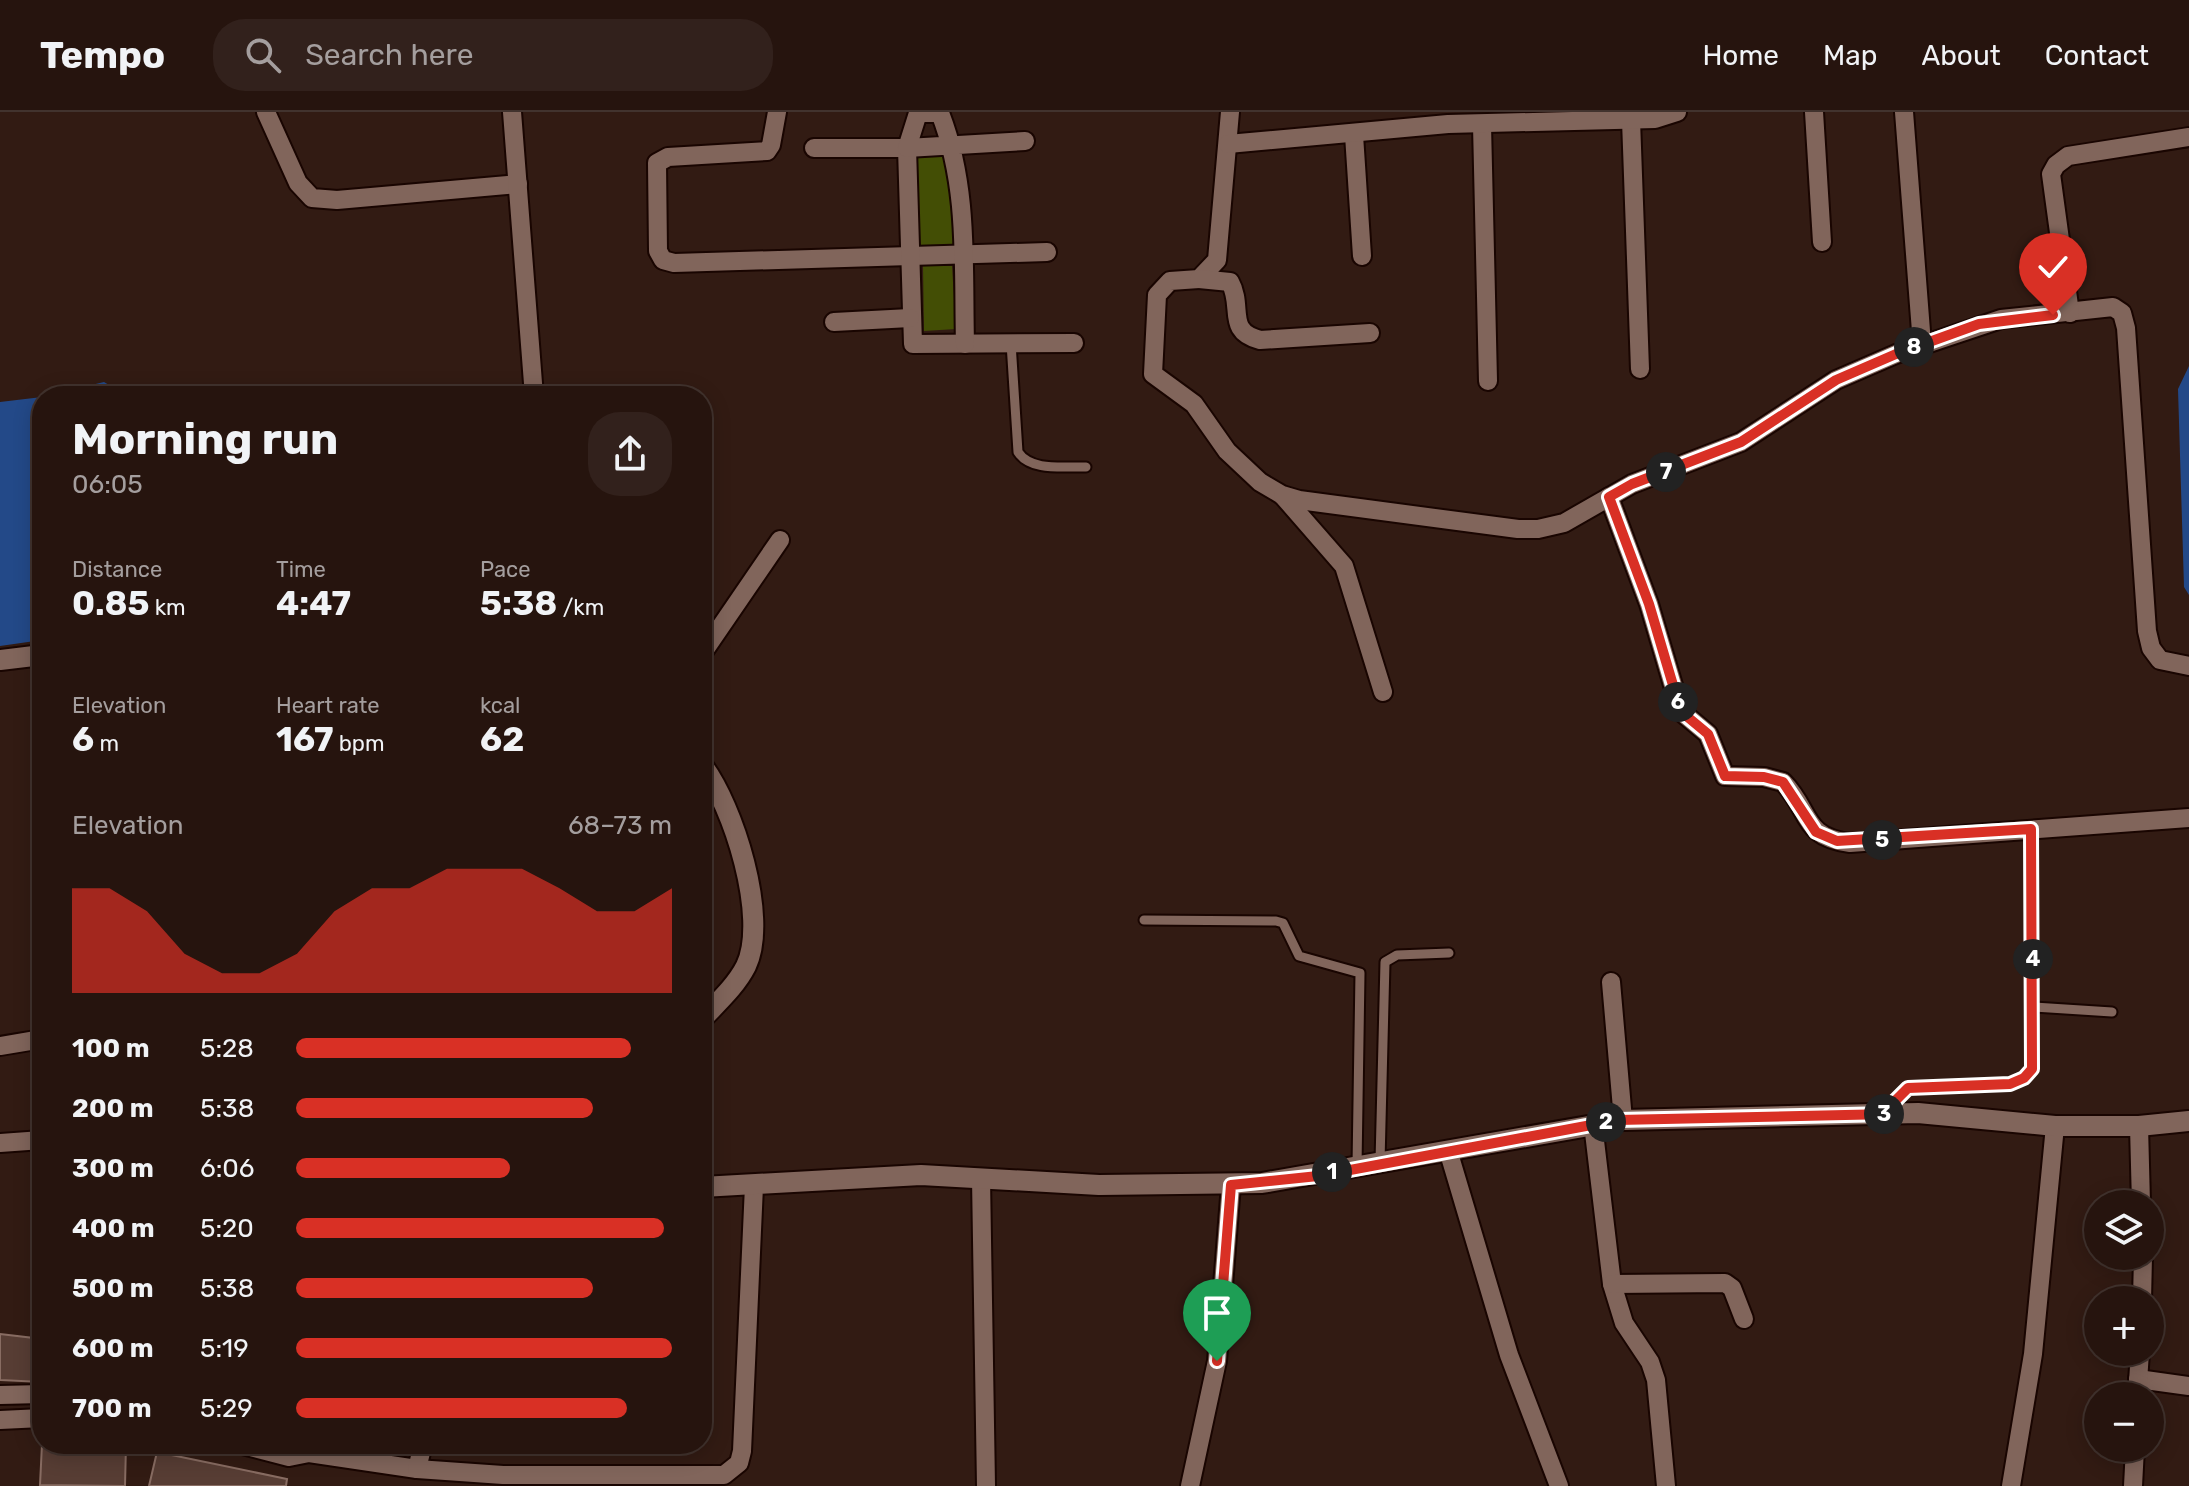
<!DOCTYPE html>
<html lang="en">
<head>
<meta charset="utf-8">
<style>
	body { margin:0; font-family:Rubik,sans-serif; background:#32211c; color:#f1f3f6; height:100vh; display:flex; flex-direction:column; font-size:30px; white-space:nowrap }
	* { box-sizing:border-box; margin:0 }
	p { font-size:26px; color:#a49e9e }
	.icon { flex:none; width:44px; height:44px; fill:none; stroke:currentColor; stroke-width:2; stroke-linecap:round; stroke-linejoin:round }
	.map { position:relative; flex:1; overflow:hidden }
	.side { position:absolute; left:32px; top:274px; width:680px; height:1068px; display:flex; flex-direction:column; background:#26140e; border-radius:32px; box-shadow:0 4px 20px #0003,0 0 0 2px #42332e }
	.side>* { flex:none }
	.fabs { position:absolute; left:2084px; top:1078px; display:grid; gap:16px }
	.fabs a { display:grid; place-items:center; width:80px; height:80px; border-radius:50%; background:#26140e; box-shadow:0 4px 20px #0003,0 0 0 2px #42332e; font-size:40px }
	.pin { position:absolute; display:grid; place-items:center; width:68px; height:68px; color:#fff; margin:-82px -34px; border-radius:50% 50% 50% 0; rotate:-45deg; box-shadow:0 0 8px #0007 }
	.pin .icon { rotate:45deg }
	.km { position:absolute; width:40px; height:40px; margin:-20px; border-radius:50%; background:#222; color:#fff; font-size:22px; line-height:40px; text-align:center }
	.round { display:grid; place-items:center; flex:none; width:84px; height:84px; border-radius:32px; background:#32211c }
	.headline { display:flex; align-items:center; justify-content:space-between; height:136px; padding:0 40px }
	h1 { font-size:44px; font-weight:700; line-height:60px }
	.metrics { display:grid; grid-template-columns:repeat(3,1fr); gap:12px; height:136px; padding:8px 40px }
	.metrics div { display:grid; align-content:center }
	.metrics b { font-size:34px; font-weight:700 }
	.metrics small { font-size:22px; font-weight:400 }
	.metrics p { font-size:22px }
	.chart { height:224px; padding:16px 40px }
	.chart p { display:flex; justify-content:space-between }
	.chart svg { width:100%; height:144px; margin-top:8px; fill:#d93025; opacity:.7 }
	ul { padding:0 40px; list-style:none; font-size:26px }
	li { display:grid; grid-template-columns:128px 96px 1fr; align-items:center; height:60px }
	li i { height:20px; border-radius:10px; background:#d93025 }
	header { display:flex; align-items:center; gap:48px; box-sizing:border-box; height:112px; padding:0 40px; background:#26140e; border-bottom:2px solid #42332e }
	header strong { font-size:38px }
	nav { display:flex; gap:44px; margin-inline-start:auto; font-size:28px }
	.search { width:560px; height:72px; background:#32211c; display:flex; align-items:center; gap:20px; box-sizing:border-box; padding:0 28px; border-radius:32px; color:#a49e9e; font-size:30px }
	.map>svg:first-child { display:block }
	.green { fill:#434e05 }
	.water { fill:#234988 }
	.building { fill:#573d34; stroke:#886c62; stroke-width:2 }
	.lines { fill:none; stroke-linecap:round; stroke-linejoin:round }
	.lane-casing { stroke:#190501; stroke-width:13 }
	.street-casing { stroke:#190501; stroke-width:22 }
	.secondary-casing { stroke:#190501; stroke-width:24 }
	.lane { stroke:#81655b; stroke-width:9 }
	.street { stroke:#81655b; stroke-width:18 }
	.secondary { stroke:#81655b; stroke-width:20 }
	.route-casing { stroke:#fff; stroke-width:16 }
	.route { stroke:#d93025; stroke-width:10 }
</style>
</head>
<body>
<header>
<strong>Tempo</strong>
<div class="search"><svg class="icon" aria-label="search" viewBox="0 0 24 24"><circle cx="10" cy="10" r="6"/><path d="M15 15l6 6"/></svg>Search here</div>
<nav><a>Home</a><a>Map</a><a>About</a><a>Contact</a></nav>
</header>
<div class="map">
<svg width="2189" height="1374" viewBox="0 0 2189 1374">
	<rect width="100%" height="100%" fill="#321b13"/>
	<g class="green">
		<polygon points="943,43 953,87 955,135 918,134 914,46"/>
		<polygon points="923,154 952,154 956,217 924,219"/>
	</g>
	<g class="water">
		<polygon points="2189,254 2189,483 2184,475 2178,277"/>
		<polygon points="104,270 128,284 45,284"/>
		<polygon points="42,285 42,528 0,534 0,290"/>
	</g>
	<g class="building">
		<polygon points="0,1222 42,1227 42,1270 0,1268"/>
		<polygon points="42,1332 126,1332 125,1374 40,1373"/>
		<polygon points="157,1340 287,1367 286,1374 149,1374"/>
	</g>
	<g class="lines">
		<g class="lane-casing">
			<g id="lane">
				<path d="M 1011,231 L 1018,340 C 1031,360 1065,354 1086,355"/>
				<polyline points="1144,808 1276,809 1283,811 1299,844 1360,861 1357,1054"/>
				<polyline points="2034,895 2112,900"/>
				<polyline points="1890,1002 1895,989 1908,976 2010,972 2024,966 2032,957 2031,717"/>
				<polyline points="1380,1050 1385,850 1397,843 1449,841"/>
			</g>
		</g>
		<g class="street-casing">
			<g id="street">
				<polyline points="266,0 298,71 312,86 337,88 518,72"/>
				<polyline points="512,0 534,284"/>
				<polyline points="777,0 771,33 767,39 668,45 657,51 658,139 663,148 674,151 1047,140"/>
				<polyline points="1230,0 1217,148 1199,167 1170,169 1157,183 1153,262 1194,292 1227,339 1260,370 1282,383 1299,388 1518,417 1538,417 1564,411 1632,372 1741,330 1836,268 1896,242 2001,207 2113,195 2122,201 2126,216 2147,519 2151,536 2160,548 2189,554"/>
				<polyline points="1814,0 1822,130"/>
				<polyline points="1904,0 1922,232"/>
				<polyline points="1631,8 1640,257"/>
				<polyline points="1482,13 1488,269"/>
				<polyline points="1354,23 1362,144"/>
				<polyline points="1228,32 1448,12 1655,7 1677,0"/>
				<polyline points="814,36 907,36 913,232 1074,231"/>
				<path d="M 1199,167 L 1230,170 C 1244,195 1225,219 1260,228 L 1370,221"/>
				<polyline points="2070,201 2051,62 2056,53 2068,44 2189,25"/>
				<polyline points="834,210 910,206"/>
				<path d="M 965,232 C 963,154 969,75 940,1 L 918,1 L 907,36 L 1025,29"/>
				<polyline points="1283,384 1344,454 1383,580"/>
				<path d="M 1609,385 L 1649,492 L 1678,590 L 1684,602 L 1708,622 L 1725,664 L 1764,665 L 1783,670 C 1811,698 1801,725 1850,731 L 2189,706"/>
				<polyline points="702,542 780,428"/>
				<polyline points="1611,870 1623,1008"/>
				<polyline points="0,934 42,927"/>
				<polyline points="1593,1012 1612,1172 1624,1211 1650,1250 1656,1268 1666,1374"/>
				<polyline points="2139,1014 2141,1092"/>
				<polyline points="0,1031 42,1028"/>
				<polyline points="1448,1038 1509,1243 1559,1374"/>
				<polyline points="981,1066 986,1374"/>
				<polyline points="1612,1172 1725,1171 1732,1176 1744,1207"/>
				<polyline points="2142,1188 2143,1144"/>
				<polyline points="2138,1267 2189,1274"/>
				<polyline points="0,1283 42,1282"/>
				<polyline points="2137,1284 2140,1240"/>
				<polyline points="0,1308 42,1306"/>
				<polyline points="239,1332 289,1345 309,1341 417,1357 503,1363 724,1363 739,1351 742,1339 754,1074"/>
				<polyline points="417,1357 423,1332"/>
				<polyline points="1190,1374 1217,1249 1231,1073"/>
				<polyline points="2011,1374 2033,1242 2055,1014"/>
				<polyline points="2133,1374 2135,1336"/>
			</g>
		</g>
		<g class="secondary-casing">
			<g id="secondary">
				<polyline points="0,548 42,543"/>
				<path d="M 702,653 C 733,693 769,806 746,854 C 736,874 717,891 702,907"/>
				<polyline points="702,1075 921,1063 1099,1073 1262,1071 1623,1008 1918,1001 2055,1014 2139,1014 2189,1009"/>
			</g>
		</g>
		<use href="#lane" class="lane"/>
		<use href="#street" class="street"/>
		<use href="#secondary" class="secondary"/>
	</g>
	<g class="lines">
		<g class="route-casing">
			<polyline id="route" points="1217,1249 1231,1073 1318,1064 1618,1008 1890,1002 1895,989 1908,976 2010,972 2024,966 2032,957 2031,717 1837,729 1816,720 1783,670 1764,665 1725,664 1708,622 1684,602 1678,590 1649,492 1609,385 1632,372 1741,330 1836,268 1896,242 1979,212 2053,203"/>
		</g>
		<use href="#route" class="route"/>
	</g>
</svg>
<div class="fabs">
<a><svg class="icon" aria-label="layers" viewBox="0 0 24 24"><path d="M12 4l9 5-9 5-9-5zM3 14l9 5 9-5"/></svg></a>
<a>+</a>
<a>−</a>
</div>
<div class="pin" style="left:1217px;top:1249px;background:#1e9e55"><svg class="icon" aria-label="arrive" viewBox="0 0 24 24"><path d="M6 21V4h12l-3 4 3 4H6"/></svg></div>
<div class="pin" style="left:2053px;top:203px;background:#d93025"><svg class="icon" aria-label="check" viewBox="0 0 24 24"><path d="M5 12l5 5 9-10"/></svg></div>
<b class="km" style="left:1332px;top:1060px">1</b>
<b class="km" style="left:1606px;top:1010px">2</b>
<b class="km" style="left:1884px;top:1002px">3</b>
<b class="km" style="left:2033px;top:847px">4</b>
<b class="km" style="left:1882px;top:728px">5</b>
<b class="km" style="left:1678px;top:590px">6</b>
<b class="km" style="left:1666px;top:360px">7</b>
<b class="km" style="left:1914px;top:235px">8</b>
<section class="side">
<div class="headline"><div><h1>Morning run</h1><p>06:05</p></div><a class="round"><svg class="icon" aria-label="share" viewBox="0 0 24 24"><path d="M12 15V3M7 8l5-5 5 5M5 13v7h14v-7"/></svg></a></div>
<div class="metrics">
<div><p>Distance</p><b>0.85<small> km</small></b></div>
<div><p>Time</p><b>4:47</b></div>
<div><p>Pace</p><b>5:38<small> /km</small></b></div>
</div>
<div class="metrics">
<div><p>Elevation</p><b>6<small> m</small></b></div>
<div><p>Heart rate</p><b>167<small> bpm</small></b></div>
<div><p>kcal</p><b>62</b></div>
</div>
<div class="chart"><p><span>Elevation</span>68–73 m</p>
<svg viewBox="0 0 160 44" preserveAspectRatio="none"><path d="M0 44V12L10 12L20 19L30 32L40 38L50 38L60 32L70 19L80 12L90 12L100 6L110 6L120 6L130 12L140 19L150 19L160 12V44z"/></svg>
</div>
<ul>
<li><b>100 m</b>5:28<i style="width:89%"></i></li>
<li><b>200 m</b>5:38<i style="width:79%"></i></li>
<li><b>300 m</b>6:06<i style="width:57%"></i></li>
<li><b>400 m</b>5:20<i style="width:98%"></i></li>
<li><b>500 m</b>5:38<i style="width:79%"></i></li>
<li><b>600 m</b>5:19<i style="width:100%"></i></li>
<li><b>700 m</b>5:29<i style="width:88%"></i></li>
</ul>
</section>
</div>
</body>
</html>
